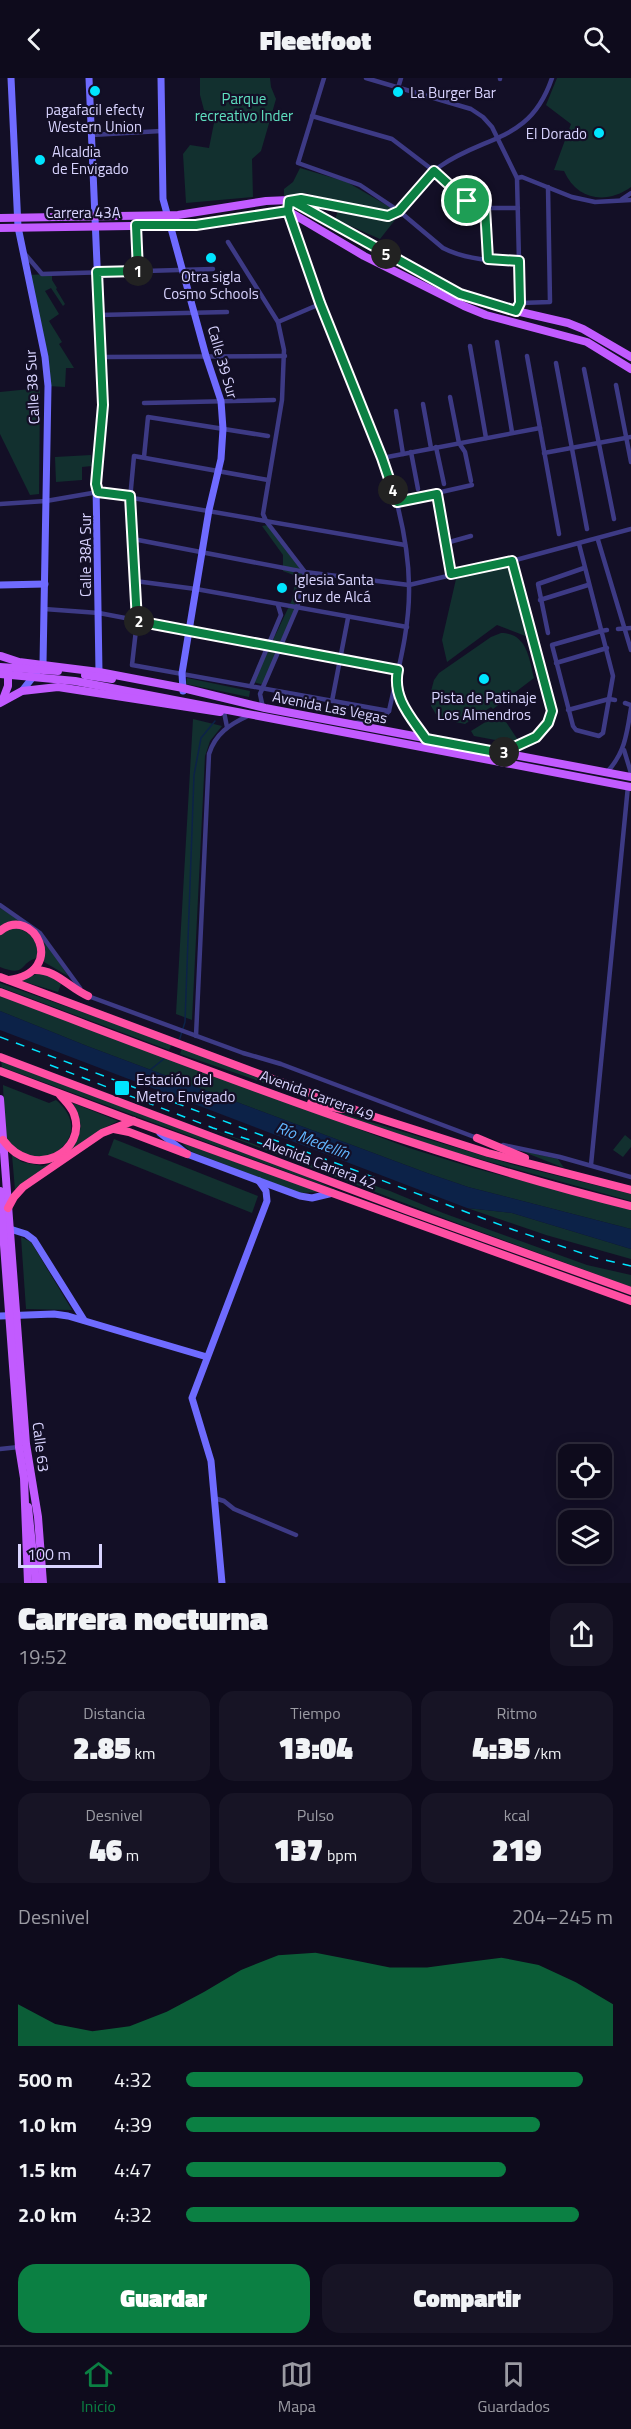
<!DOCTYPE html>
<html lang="es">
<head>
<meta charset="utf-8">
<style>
	body { margin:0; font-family:"Titillium Web",sans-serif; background:#171425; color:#f1f3f6; height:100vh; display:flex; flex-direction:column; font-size:22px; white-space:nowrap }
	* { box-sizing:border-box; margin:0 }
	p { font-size:20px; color:#9b9ba3 }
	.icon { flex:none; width:33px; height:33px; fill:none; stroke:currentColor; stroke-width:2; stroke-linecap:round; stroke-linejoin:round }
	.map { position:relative; height:1505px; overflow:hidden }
	.drawer { display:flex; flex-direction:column; background:#0e0b1c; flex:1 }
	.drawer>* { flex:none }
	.fabs { position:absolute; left:558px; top:1366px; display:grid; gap:12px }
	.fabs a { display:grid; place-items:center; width:54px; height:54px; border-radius:12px; background:#0e0b1c; box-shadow:0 3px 15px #0003,0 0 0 2px #2e2b3b; font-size:30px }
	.scale { position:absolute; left:18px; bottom:15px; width:84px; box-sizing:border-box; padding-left:6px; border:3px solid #d9d4ff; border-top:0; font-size:16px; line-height:21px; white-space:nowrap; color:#d9d4ff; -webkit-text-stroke:4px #130f26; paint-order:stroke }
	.pin { position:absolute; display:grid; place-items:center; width:51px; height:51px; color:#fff; margin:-26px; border:3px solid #fff; border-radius:50%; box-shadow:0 2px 6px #0007 }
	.km { position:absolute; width:30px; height:30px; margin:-15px; border-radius:50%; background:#222; color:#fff; font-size:16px; line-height:30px; text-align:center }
	.round { display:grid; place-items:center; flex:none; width:63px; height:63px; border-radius:18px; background:#171425 }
	.summary { display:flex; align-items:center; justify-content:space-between; height:102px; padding:0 18px }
	h1 { font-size:33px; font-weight:800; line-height:45px }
	.metrics { display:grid; grid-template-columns:repeat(3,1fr); gap:9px; height:102px; padding:6px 18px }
	.metrics div { display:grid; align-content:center; border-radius:15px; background:#171425; text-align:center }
	.metrics b { font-size:30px; font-weight:800 }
	.metrics small { font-size:16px; font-weight:400 }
	.metrics p { font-size:16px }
	.chart { height:168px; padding:12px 18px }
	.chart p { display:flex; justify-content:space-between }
	.chart svg { width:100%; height:108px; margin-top:6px; fill:#0b8043; opacity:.7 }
	.cta { display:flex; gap:12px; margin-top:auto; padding:12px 18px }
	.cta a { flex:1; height:69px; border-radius:18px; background:#0b8043; color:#fff; font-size:24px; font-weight:800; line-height:69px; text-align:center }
	.cta a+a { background:#171425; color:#f1f3f6 }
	ul { padding:0 18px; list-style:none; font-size:20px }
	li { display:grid; grid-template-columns:96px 72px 1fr; align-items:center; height:45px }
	li i { height:15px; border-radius:8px; background:#0b8043 }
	header { display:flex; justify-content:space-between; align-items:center; height:78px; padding:0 18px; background:#0e0b1c; font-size:27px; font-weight:800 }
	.tabs { display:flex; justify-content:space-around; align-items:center; height:84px; border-top:2px solid #2e2b3b; background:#0e0b1c; font-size:16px; color:#9b9ba3 }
	.tabs a { display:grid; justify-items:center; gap:3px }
	.tabs .selected { color:#0b8043 }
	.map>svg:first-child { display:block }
	.green { fill:#12302f }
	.water { fill:#0c2248 }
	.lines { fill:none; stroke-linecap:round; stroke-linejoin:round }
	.stream { stroke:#0c2248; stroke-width:1.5 }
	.street { stroke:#3d3a85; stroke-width:4.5 }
	.secondary { stroke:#6f6bff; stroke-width:7 }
	.primary { stroke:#c25bff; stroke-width:8 }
	.highway { stroke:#ff4fa3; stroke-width:8 }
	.rail { stroke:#00e5ff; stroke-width:1.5; stroke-dasharray:9 8; stroke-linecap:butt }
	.route-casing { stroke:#fff; stroke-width:12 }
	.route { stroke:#0b8043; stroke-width:8 }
	.poi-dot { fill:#00e5ff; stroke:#130f26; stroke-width:2 }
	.labels { text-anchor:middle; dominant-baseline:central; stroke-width:4.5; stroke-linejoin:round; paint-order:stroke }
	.poi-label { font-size:15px; fill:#d9d4ff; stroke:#130f26; text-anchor:start }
	.park-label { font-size:15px; fill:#5fe0c0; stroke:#130f26 }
	.street-label { font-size:15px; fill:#d9d4ff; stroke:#130f26 }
	.water-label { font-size:16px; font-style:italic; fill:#62b6ff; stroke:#130f26 }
</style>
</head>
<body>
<header><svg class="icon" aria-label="back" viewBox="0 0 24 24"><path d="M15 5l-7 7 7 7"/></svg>Fleetfoot<svg class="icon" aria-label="search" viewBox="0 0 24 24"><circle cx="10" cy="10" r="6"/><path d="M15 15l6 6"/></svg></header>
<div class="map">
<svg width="631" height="1505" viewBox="0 0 631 1505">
	<rect width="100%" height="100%" fill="#130f26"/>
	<g class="green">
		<polygon points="200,0 270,0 271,9 276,21 261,73 252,81 253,119 186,125 183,76 190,67 209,70 216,35 204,32 200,17"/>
		<path d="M 557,0 L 631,0 L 631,109 C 606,127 577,122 564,93 L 554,92 L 571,46 L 546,27 Z"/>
		<polygon points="300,90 347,104 393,131 390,136 305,115 284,118 284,111 293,104"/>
		<polygon points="338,133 395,142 380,161 335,141"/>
		<polygon points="52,196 52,202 57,210 56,211 65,226 63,228 51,210 45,213 59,236 49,243 62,264 59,266 74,290 66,290 65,309 48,308 27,197"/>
		<polygon points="40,310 39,416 30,417 0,356 0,314"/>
		<polygon points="91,377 92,388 82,389 82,402 56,404 55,379"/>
		<polygon points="268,447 304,494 297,530 264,607 253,604 292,522 296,498 283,493 283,477 262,448"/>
		<polygon points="509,486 528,559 497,547 447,584 442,562 456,501"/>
		<path d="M 501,555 C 527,555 529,580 534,600 L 493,631 L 491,629 L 465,646 L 441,641 L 437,638 L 431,628 L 430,617 L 434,602 L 439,595 L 491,559 Z"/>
		<polygon points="187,600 250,613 249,619 186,606"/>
		<polygon points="500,635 518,662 512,665 474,658 471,653"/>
		<polygon points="193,641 222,648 210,663 205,678 192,942 176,936"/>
		<polygon points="0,830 30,848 47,866 68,898 44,884 44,866 13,844 0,849"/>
		<path d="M 14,849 C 31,854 38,862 38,880 C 19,883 28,900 0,889 L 0,857 Z"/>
		<polygon points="38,895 47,896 61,906 58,914 22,903"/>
		<polygon points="0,905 172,966 169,972 0,909"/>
		<polygon points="0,917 409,1070 474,1090 631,1132 631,1151 468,1109 427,1095 87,968 0,933"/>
		<polygon points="182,970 314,1022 180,976"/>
		<polygon points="1,983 294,1093 339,1113 2,989"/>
		<path d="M 3,1007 L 49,1025 L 56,1022 C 96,1056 48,1094 19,1074 C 14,1070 10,1065 5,1060 Z"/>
		<path d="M 73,1025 L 118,1043 L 106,1049 L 15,1112 L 12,1077 L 22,1084 L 43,1088 C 61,1082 84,1065 80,1043 C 79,1037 75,1031 73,1025 Z"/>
		<polygon points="324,1030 514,1087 631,1116 631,1123 436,1069"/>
		<polygon points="210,1051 390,1113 443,1135 587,1187 631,1197 631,1209 454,1144"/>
		<polygon points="625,1057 631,1062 631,1069 623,1079 613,1072"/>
		<polygon points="114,1061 258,1118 252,1135 108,1077"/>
		<polygon points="182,1065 320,1114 300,1115 190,1073"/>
		<polygon points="519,1072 558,1081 564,1090"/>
		<polygon points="467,1130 512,1135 631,1171 631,1181 546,1157"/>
		<polygon points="21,1159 31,1164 72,1232 26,1231"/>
	</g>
	<polygon class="water" points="0,933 87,968 427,1095 468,1109 631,1151 631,1171 512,1135 467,1130 0,952"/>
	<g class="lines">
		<g class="stream">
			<polyline points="179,963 185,944 194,697 201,660 215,643"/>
			<polyline points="150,992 165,980"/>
		</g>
		<g class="street">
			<path d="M 324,0 L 298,85 L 360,107 L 399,133 L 443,170 C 464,181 495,184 519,183"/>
			<polyline points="366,0 471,31 483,39 492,49 517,100 520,225 516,233"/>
			<polyline points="500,1 500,0"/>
			<polyline points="398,10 401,0"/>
			<polyline points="312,38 392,61 434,93 472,127 485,130 518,130"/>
			<polyline points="92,57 161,53"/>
			<polyline points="517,100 522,99 572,119 595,124 631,122"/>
			<polyline points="622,121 631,115"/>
			<polyline points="485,130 488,181"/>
			<polyline points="136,148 138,193"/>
			<polyline points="228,164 278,244 284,272 282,322 263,436 266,443 305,494 297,530 260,616 263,630"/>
			<polyline points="25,176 42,196 213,191"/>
			<polyline points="520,225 550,224 548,109"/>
			<polyline points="99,237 227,234"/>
			<polyline points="278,244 320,226"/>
			<polyline points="497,264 512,354"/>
			<polyline points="470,268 486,360"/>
			<polyline points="527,278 559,456"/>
			<polyline points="101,279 285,278"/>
			<polyline points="556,285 587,451"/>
			<polyline points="584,291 614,441"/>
			<polyline points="616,307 631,384"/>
			<polyline points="450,319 459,365 465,374 471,403"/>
			<polyline points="144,325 274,322"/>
			<polyline points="423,326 431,370"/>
			<polyline points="396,333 403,376"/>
			<polyline points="436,369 444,406"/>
			<polyline points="411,374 418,411"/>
			<polyline points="544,375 631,359"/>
			<polyline points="144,379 148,339 268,358"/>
			<polyline points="382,380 540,350"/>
			<polyline points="268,402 134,378 130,421 137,543 132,587 389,633"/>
			<polyline points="437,415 451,496"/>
			<polyline points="397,424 472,407"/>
			<polyline points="0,426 46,423 98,414 405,467"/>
			<polyline points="133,461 305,494 409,507 512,483 631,451"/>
			<polyline points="598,462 631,572"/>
			<polyline points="446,465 471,458"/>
			<polyline points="579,466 613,598 603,655 599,658 576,652 573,648 552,567 601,553 607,552"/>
			<polyline points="135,503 196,511 407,549"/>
			<polyline points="540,522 588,507"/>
			<polyline points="44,531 99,535 398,592"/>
			<polyline points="618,551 631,550"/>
			<polyline points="548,555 538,506 584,490"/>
			<polyline points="556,585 607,570"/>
			<polyline points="397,606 400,622 433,671"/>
			<polyline points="251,608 281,537 278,527"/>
			<polyline points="332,623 348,540"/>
			<polyline points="625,625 631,627"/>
			<polyline points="568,632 609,621 615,622"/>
			<polyline points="224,634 227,649"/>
			<path d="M 355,645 C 367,643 381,644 389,633 C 398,592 410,550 409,508 C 408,414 356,313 321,227 C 308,197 300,164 288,133 L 289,122 L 301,121 L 388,138 L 394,137 C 411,123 422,102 439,89 C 486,56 530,65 552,0"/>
			<polyline points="624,672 631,695"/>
			<path d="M 503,674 C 524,666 548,657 552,633 L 512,483"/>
			<path d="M 607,694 C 625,675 627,655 631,630"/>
			<polyline points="0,827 40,855 80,910"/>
			<polyline points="88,918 243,975 281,986 477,1060"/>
			<path d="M 196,958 L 209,676 C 215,656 230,646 248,638"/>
			<polyline points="503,1067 560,1079 631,1099"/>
			<polyline points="591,1087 628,708"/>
			<polyline points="0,1371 19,1369"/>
			<polyline points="214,1420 224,1423 234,1431 296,1457"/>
		</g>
		<g class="secondary">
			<polyline points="11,0 18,149 45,279 48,308 43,586 22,613"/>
			<polyline points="89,0 103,326 96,406 99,594"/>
			<polyline points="161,0 163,121 206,278 221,323 223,351 221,381 209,432 182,595 183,613"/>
			<polyline points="0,507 45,506"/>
			<polyline points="160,1055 187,1076 300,1118 312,1120 333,1115"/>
			<polyline points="10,1151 26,1156 34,1162 84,1242"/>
			<polyline points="0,1238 54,1236 68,1238 207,1279"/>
			<polyline points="222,1505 211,1383 192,1320 267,1123 266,1113 259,1103"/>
		</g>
		<g class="primary">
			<polyline points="0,140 178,137 266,123 289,122 308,131 331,146 460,216 516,233 568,245 583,251 631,279"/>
			<polyline points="0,150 196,147 288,133 364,178 464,228 486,237 587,264 631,291"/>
			<polyline points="1,578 19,584 99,594 183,610 265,630 631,699"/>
			<polyline points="0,589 58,593"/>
			<polyline points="0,596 75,603 631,709"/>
			<polyline points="85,597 112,601"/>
			<polyline points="3,621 8,608 8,592"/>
			<polyline points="0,625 22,613 58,609 220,634"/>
			<polyline points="0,1021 26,1366 38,1439 43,1505"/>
			<polyline points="0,1113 19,1369 24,1400 28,1505"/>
			<polyline points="28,1429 36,1505"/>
		</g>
		<g class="highway">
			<path d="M 0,853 C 34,826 68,894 9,902"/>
			<path d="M 34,892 C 56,891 69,910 88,918"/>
			<polyline points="0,899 369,1037 488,1075 631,1112"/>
			<path d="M 0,914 C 208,992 415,1075 631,1128"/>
			<polyline points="0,979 406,1132 631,1213"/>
			<polyline points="0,993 133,1043 631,1223"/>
			<polyline points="311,1025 342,1031"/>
			<polyline points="114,1051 129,1054 187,1076"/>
			<polyline points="477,1060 525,1080"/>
			<path d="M 3,1062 C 34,1104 88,1073 74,1036 C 71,1028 65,1023 60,1017"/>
			<polyline points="8,1130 14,1119 23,1109 102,1055 133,1043"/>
		</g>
		<g class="rail">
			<polyline points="0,959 514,1152 596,1180 631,1188"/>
			<polyline points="50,987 213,1050 287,1074"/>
		</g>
	</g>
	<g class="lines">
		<g class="route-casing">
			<path id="route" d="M 467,123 L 434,93 L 399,133 L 388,138 L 301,121 L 289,123 L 288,133 L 196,147 L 136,147 L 138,193 L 97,194 L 103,327 L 96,406 L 98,414 L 130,418 L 137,543 L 398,592 C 392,620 411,639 426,661 L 501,675 L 536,659 L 548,645 L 552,633 L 512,483 L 451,496 L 437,416 L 397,424 L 382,380 L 320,225 L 288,133 L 289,123 L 296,125 L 460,216 L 516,233 L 520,225 L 519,183 L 488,181 L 485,130 L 472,127 L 467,123"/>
		</g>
		<use href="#route" class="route"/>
	</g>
	<g class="poi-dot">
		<circle cx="95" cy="13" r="6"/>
		<circle cx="398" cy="14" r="6"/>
		<circle cx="599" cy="55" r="6"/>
		<circle cx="40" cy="82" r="6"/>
		<circle cx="211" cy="180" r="6"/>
		<circle cx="282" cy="510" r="6"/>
		<circle cx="484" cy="601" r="6"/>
		<rect x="114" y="1002" width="16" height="16" rx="3"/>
	</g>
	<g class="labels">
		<g class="poi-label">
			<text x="410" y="14">La Burger Bar</text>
			<text x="95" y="31" text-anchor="middle">pagafacil efecty<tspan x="95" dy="17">Western Union</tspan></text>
			<text x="587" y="55" text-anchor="end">El Dorado</text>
			<text x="52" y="73">Alcaldia<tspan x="52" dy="17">de Envigado</tspan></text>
			<text x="211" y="198" text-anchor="middle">Otra sigla<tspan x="211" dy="17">Cosmo Schools</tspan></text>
			<text x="294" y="501">Iglesia Santa<tspan x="294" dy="17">Cruz de Alcá</tspan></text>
			<text x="484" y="619" text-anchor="middle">Pista de Patinaje<tspan x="484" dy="17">Los Almendros</tspan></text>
			<text x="136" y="1001">Estación del<tspan x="136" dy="17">Metro Envigado</tspan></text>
		</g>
		<g class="park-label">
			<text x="244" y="20">Parque<tspan x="244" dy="17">recreativo Inder</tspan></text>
		</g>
		<g class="street-label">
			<text x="83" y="134">Carrera 43A</text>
			<text transform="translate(223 284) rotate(74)">Calle 39 Sur</text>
			<text transform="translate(32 309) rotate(-93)">Calle 38 Sur</text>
			<text transform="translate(85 477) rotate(-90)">Calle 38A Sur</text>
			<text transform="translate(330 629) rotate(11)">Avenida Las Vegas</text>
			<text transform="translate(317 1017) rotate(20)">Avenida Carrera 49</text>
			<text transform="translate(320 1085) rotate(21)">Avenida Carrera 42</text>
			<text transform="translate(41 1369) rotate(83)">Calle 63</text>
		</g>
		<g class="water-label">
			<text transform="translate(313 1062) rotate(21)">Río Medellín</text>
		</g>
	</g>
</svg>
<div class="fabs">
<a><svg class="icon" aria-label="locate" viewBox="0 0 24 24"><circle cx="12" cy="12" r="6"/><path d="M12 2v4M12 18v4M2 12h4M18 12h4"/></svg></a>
<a><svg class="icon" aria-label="layers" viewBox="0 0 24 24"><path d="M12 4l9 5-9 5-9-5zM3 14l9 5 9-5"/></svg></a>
</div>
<div class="scale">100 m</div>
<div class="pin" style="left:467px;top:123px;background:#1e9e55"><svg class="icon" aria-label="arrive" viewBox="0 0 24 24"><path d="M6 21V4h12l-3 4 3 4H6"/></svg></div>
<b class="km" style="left:138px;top:193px">1</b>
<b class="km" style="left:139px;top:543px">2</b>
<b class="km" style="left:504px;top:674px">3</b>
<b class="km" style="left:393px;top:412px">4</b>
<b class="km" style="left:386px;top:176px">5</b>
</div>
<section class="drawer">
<div class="summary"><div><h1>Carrera nocturna</h1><p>19:52</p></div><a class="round"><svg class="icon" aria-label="share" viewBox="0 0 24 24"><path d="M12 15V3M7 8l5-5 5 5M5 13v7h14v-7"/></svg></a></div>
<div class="metrics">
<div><p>Distancia</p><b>2.85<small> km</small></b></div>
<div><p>Tiempo</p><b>13:04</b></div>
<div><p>Ritmo</p><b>4:35<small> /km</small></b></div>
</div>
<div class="metrics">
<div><p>Desnivel</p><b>46<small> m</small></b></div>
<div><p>Pulso</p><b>137<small> bpm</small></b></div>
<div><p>kcal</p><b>219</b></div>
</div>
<div class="chart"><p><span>Desnivel</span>204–245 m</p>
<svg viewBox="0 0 160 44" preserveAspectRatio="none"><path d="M0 44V27L10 35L20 38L30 36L40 30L50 22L60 13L70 7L80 6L90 9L100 12L110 12L120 10L130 8L140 11L150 18L160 27V44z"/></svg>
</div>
<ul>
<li><b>500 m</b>4:32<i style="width:93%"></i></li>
<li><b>1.0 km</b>4:39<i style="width:83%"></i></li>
<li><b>1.5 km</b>4:47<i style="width:75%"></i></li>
<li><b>2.0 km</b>4:32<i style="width:92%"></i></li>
</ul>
<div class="cta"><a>Guardar</a><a>Compartir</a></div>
</section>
<nav class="tabs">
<a class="selected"><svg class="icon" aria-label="home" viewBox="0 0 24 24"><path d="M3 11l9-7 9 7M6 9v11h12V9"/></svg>Inicio</a>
<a><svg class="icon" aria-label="map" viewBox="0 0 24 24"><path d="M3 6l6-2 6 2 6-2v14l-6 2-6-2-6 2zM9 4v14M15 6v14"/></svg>Mapa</a>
<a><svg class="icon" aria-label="saved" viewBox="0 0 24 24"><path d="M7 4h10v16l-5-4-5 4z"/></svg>Guardados</a>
</nav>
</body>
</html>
